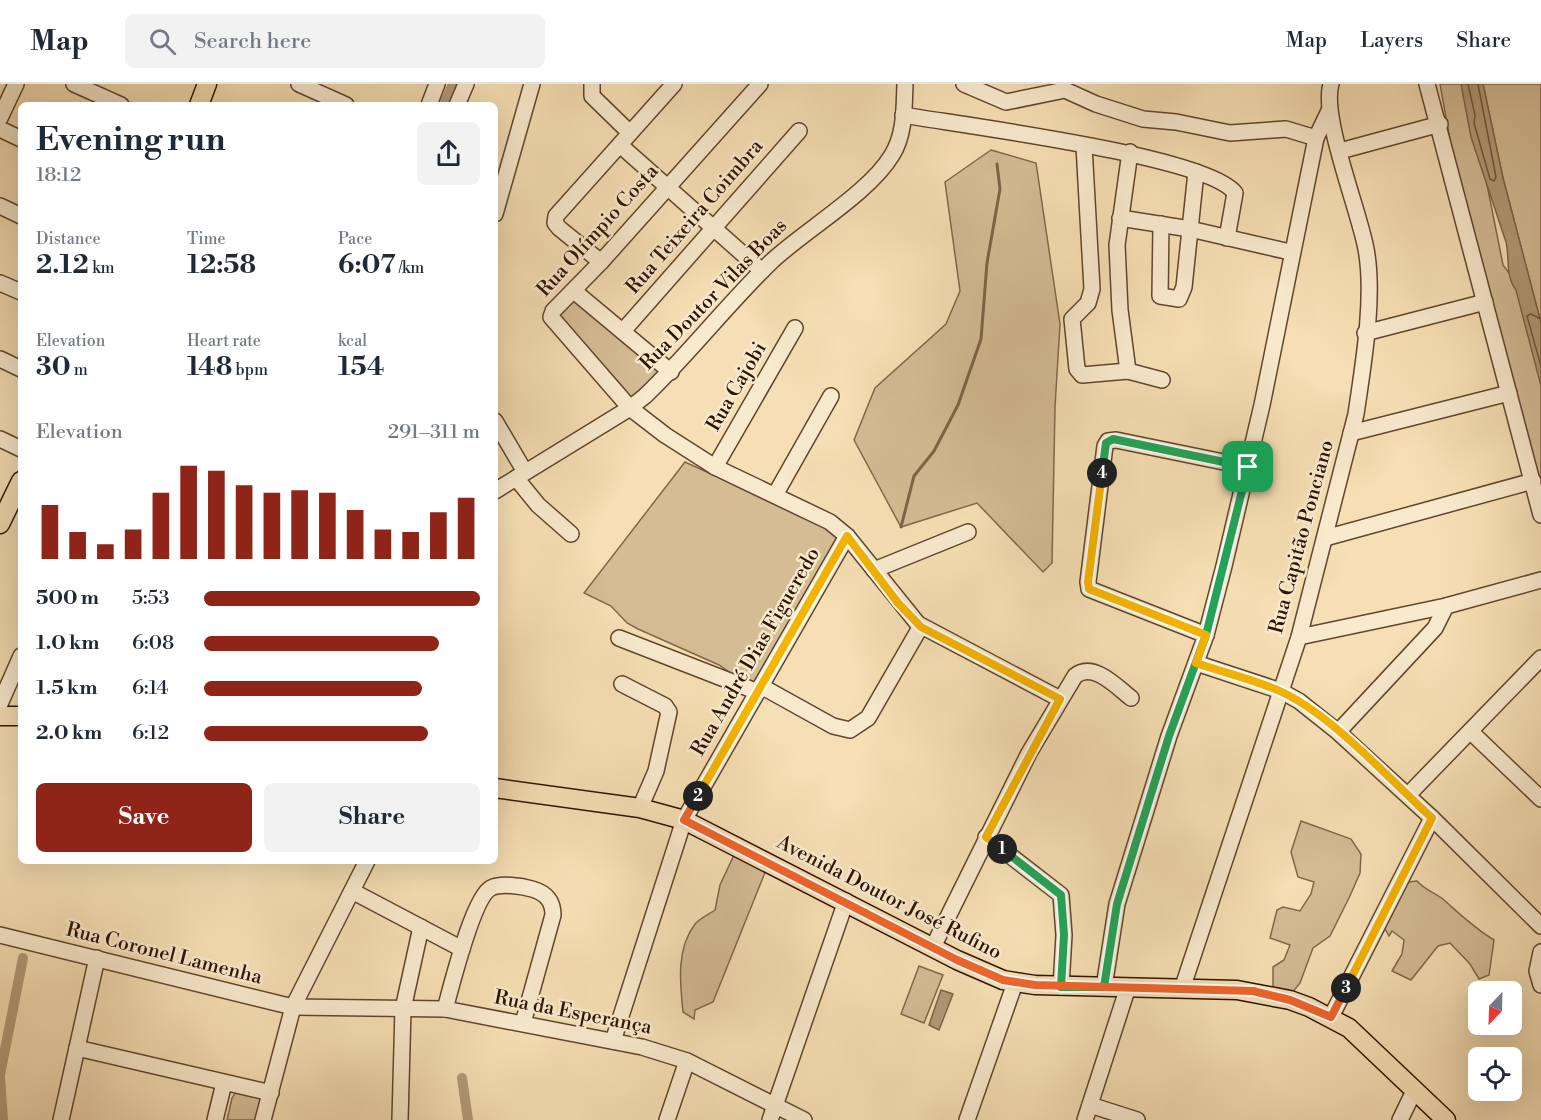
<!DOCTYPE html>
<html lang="en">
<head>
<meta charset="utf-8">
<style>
	body { margin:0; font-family:"Libre Bodoni",serif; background:#f2f2f3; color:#1f2937; height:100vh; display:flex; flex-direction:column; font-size:22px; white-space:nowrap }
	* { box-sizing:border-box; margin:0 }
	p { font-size:20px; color:#747a83 }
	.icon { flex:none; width:33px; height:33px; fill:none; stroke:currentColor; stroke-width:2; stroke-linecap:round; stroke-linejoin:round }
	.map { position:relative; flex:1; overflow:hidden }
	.sheet { position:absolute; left:18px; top:18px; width:480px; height:762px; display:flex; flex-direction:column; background:#fff; border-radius:9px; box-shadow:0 6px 24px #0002 }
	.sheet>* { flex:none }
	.needle { width:39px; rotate:203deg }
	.buttons { position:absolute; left:1468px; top:897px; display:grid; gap:12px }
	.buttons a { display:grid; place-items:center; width:54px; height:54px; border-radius:9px; background:#fff; box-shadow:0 6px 24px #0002; font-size:30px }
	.pin { position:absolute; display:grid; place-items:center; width:51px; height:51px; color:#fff; margin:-26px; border-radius:12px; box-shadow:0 3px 9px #0006 }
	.km { position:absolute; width:30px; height:30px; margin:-15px; border-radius:50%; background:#222; color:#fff; font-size:16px; line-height:30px; text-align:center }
	.round { display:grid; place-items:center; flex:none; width:63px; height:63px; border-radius:9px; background:#f2f2f3 }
	.overview { display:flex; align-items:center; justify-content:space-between; height:102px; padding:0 18px }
	h1 { font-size:33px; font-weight:800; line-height:45px }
	.metrics { display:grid; grid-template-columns:repeat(3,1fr); gap:9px; height:102px; padding:6px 18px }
	.metrics div { display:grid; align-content:center }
	.metrics b { font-size:26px; font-weight:800 }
	.metrics small { font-size:16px; font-weight:400 }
	.metrics p { font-size:16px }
	.chart { height:168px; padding:12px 18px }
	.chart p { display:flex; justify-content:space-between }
	.chart svg { width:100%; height:108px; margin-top:6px; stroke:#8f2418; stroke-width:6 }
	.primary-button { display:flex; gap:12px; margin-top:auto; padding:12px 18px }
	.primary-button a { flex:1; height:69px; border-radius:9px; background:#8f2418; color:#fff; font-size:24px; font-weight:800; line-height:69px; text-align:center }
	.primary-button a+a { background:#f2f2f3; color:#1f2937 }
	ul { padding:0 18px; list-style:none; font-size:20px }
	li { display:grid; grid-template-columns:96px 72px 1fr; align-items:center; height:45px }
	li i { height:15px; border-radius:8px; background:#8f2418 }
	header { display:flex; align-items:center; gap:36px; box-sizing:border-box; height:84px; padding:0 30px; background:#fff; border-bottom:2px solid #e0e1e3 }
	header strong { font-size:28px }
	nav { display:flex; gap:33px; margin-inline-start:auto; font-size:21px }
	.search { width:420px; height:54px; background:#f2f2f3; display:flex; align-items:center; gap:15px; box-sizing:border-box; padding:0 21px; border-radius:9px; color:#747a83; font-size:22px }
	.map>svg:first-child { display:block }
	.green { fill:#d4bc95; stroke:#82684a; stroke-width:1.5 }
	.water { fill:#b29a77; stroke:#7e6447; stroke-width:1.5 }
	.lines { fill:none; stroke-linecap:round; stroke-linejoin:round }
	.shore { stroke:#70563c; stroke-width:1.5 }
	.stream { stroke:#7e6447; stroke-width:3 }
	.canal { stroke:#b29a77; stroke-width:10 }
	.minor-casing { stroke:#61462d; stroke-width:18 }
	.major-casing { stroke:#2f1300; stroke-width:21 }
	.minor { stroke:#f9eace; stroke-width:15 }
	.major { stroke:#f6dfb4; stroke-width:18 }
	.split-1-casing { stroke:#fff; stroke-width:12 }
	.split-2-casing { stroke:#fff; stroke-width:12 }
	.split-3-casing { stroke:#fff; stroke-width:12 }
	.split-4-casing { stroke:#fff; stroke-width:12 }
	.split-5-casing { stroke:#fff; stroke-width:12 }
	.split-1 { stroke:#22a559; stroke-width:8 }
	.split-2 { stroke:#f5b400; stroke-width:8 }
	.split-3 { stroke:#f0652b; stroke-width:8 }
	.split-4 { stroke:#f5b400; stroke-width:8 }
	.split-5 { stroke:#22a559; stroke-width:8 }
	.labels { text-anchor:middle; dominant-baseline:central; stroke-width:5; stroke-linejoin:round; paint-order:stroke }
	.street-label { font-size:20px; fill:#2f1300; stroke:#f9eace }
</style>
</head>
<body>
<header>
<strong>Map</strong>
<div class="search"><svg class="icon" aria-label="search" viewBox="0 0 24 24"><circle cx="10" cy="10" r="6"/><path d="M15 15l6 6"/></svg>Search here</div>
<nav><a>Map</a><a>Layers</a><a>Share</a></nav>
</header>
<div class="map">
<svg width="1541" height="1036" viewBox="0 0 1541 1036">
	<rect width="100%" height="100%" fill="#f6dfb4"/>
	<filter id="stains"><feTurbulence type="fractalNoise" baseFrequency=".00333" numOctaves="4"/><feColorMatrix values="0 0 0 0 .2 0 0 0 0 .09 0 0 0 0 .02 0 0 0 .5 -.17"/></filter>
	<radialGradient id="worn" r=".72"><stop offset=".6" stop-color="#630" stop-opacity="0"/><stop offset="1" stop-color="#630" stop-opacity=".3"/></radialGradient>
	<g class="green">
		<polygon points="1440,0 1467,0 1503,181 1519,202 1541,291 1541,437 1452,67"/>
		<polygon points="1483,0 1541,0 1541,239 1503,94"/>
		<polygon points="991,66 1036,79 1060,240 1055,323 1052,479 1043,488 977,419 901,443 854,356 875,304 946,240 960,207 945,98"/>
		<polygon points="572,211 658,286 659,290 632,317 553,233"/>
		<polygon points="685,378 823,441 838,453 757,601 735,592 719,581 638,545 627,539 611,522 584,509"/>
		<polygon points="1301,737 1351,755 1361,770 1360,789 1349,814 1330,852 1313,864 1300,899 1292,909 1273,904 1273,883 1284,876 1290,861 1270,854 1277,826 1283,823 1300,827 1311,810 1314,798 1298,793 1291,768"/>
		<path d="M 734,771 L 766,786 L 713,918 L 695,926 L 694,935 L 683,928 C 680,899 676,865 695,840 C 699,835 709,830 715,826 L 720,801 Z"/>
		<path d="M 1417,797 C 1426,807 1436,809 1444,816 C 1461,831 1474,844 1494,856 L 1489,891 L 1479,895 L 1470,880 L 1450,859 L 1438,862 L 1411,896 L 1392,887 L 1402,870 L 1404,856 L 1392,847 L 1389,852 L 1384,843 L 1408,798 Z"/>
		<polygon points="919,882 943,891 924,939 901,930"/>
		<polygon points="236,1008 263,1013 262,1036 227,1036 232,1014"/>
	</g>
	<g class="water">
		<path d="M 1461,0 L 1483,0 L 1503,94 L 1541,239 L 1541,302 L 1516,206 C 1505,192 1510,175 1506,158 L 1471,53 Z"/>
		<polygon points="941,906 953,910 939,946 929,941"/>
	</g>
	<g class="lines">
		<g class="shore">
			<polyline points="1468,0 1475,31 1474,39 1490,95 1494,97 1496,93 1478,0"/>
			<polyline points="1541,235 1531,230 1527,232 1541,282"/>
		</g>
		<polyline class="stream" points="901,443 914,392 934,367 958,321 981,255 987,179 1000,105 997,80"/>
		<g class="canal">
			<polyline points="444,21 453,0"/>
			<polyline points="0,991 23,874"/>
			<polyline points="0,993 3,1036"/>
			<polyline points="462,994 468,1036"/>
		</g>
		<g class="minor-casing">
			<g id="minor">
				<polyline points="74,0 121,21"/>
				<polyline points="299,0 346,21"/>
				<polyline points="592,0 592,12 630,49"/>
				<polyline points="760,0 601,178 553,227 551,233 630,324 665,351 715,383 830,438 847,452 918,540 1060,615"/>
				<polyline points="964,0 1006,18 1065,6 1096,20 1143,35 1176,38 1230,49 1286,45 1316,54"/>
				<polyline points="1427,0 1541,431"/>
				<polyline points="429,21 437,0"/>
				<polyline points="457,21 466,0"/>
				<path d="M 903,31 C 960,41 1208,72 1235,109 L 1227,154"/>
				<polyline points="0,34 16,0"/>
				<polyline points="0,45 21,55"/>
				<polyline points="620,61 762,187"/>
				<polyline points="1084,62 1092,205 1088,219 1072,235 1077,285 1082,291 1128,287 1162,296"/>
				<polyline points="1340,67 1440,40"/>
				<polyline points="0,122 21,132"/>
				<polyline points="495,130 532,0"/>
				<polyline points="1120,134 1190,145 1290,168"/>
				<polyline points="1161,140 1160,212 1179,215 1184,203 1196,88"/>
				<polyline points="601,178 559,144 555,139 556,132 674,0"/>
				<polyline points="0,199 21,208"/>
				<polyline points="574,207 671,288"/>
				<polyline points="623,247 799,47"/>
				<polyline points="1365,249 1485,218"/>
				<polyline points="0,275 21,285"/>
				<polyline points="1128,287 1120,226 1117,161 1130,68"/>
				<polyline points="495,337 525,388"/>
				<polyline points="1351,349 1509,309"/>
				<polyline points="0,355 21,365"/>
				<polyline points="715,383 795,244"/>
				<polyline points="516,394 538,421 571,450"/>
				<path d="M 495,407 L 630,324 L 645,312 C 690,269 728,219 773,176 C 807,145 870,108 892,71 C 905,50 904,24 905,0"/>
				<polyline points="775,411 831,312"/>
				<polyline points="1325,454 1533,397"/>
				<polyline points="874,486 968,448"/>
				<polyline points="1206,551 1089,505 1088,498 1105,362 1108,357 1116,356 1248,383"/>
				<polyline points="1299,553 1446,522 1541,496"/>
				<polyline points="619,554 758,608"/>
				<polyline points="1196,579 1281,607 1299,617 1338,648 1432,734 1541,842"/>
				<polyline points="622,600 665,622 669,628 656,687 640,724"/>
				<polyline points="761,602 833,642 850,646 868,634 921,542"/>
				<polyline points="0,620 21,572"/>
				<polyline points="1338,648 1435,544 1446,522"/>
				<polyline points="1471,648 1541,715"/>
				<polyline points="1408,711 1541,574"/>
				<polyline points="986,753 1061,811 1064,851 1061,903"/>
				<polyline points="352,807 462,865"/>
				<polyline points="0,851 293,923 445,925 642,963 687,977 804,1036"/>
				<path d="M 933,863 L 1029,669 L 1075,592 C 1093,577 1117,603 1131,614"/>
				<polyline points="1541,868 1537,887 1541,901"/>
				<polyline points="1104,903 1117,820 1169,652 1206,551 1224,482 1262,321 1316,54 1329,27"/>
				<path d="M 1182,905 L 1299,553 L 1356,330 C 1363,282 1375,213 1366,165 C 1359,126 1321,33 1331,0"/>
				<path d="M 445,925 C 451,904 473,813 491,804 C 500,799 522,802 532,805 C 546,809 553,817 553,831 L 523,939"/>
				<polyline points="1331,933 1432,734"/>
				<polyline points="613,957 684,736 847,452"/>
				<polyline points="77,964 271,1009"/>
				<polyline points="1090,1021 1137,1036"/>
				<polyline points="61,1036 97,874"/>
				<polyline points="215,1036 224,999"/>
				<polyline points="263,1036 293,923 367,777"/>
				<polyline points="400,1036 403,925 421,843"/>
				<polyline points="667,1036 687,977"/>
				<polyline points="770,1036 846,817"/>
				<polyline points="967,1036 1015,899"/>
				<polyline points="1085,1036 1128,903"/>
				<polyline points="1400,1036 1415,1005"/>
			</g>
		</g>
		<g class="major-casing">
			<g id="major">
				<polyline points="199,21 207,0"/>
				<polyline points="0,440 21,397"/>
				<polyline points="0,632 21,632"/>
				<polyline points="495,704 640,724 684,736 957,876 1003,896 1035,901 1237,906 1290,916 1309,923 1349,944 1446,1036"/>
			</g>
		</g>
		<use href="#minor" class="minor"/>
		<use href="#major" class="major"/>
	</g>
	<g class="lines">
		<g class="split-1-casing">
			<polyline id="split-1" points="1002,765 1061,811 1064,851 1061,903 1104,903 1117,820 1169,652 1206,551 1248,383"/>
		</g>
		<g class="split-2-casing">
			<polyline id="split-2" points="698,712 847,452 898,519 921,543 1060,615 986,753 1002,765"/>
		</g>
		<g class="split-3-casing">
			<polyline id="split-3" points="698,712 684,736 957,876 1003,896 1035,901 1253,907 1290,916 1331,933 1346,904"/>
		</g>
		<g class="split-4-casing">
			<path id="split-4" d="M 1102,389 L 1088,498 L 1089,505 L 1206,551 L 1196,579 C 1225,589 1257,596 1284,609 C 1335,634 1389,695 1432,734 L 1346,904"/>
		</g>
		<g class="split-5-casing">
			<polyline id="split-5" points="1102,389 1106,359 1113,355 1248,383"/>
		</g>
		<use href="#split-1" class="split-1"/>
		<use href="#split-2" class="split-2"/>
		<use href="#split-3" class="split-3"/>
		<use href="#split-4" class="split-4"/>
		<use href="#split-5" class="split-5"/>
	</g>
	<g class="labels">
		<g class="street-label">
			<text transform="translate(695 133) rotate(-49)">Rua Teixeira Coimbra</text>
			<text transform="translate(598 147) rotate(-48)">Rua Olímpio Costa</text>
			<text transform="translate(714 211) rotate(-46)">Rua Doutor Vilas Boas</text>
			<text transform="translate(737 303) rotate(-60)">Rua Cajobi</text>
			<text transform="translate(1302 453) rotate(-75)">Rua Capitão Ponciano</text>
			<text transform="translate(756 568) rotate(-60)">Rua André Dias Figueredo</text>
			<text transform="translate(889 814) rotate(27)">Avenida Doutor José Rufino</text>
			<text transform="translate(164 870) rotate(14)">Rua Coronel Lamenha</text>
			<text transform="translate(573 929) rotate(11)">Rua da Esperança</text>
		</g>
	</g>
	<rect width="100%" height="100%" filter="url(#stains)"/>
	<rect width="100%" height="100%" fill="url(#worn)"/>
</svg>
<div class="buttons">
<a><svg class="needle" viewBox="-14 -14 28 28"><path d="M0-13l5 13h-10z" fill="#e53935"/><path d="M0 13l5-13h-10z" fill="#747a83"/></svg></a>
<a><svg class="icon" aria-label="locate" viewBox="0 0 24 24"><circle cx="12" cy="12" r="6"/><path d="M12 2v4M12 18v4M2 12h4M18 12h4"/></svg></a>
</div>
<div class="pin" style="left:1248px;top:383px;background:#1e9e55"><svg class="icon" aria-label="arrive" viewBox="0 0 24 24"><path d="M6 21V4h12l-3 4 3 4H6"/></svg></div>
<b class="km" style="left:1002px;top:765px">1</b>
<b class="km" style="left:698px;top:712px">2</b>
<b class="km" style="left:1346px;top:904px">3</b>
<b class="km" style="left:1102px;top:389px">4</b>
<section class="sheet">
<div class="overview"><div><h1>Evening run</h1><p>18:12</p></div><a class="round"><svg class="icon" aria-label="share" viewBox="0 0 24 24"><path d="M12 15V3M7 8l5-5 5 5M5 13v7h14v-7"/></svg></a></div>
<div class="metrics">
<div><p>Distance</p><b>2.12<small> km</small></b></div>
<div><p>Time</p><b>12:58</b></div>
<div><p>Pace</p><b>6:07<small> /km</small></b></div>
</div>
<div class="metrics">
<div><p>Elevation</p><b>30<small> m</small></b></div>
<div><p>Heart rate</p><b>148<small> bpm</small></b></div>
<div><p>kcal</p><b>154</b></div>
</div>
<div class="chart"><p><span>Elevation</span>291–311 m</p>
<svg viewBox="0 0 160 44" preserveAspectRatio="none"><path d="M5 44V22M15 44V33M25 44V38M35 44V32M45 44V17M55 44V6M65 44V8M75 44V14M85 44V17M95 44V16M105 44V17M115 44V24M125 44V32M135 44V33M145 44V25M155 44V19"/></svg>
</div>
<ul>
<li><b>500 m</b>5:53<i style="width:100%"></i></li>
<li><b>1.0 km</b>6:08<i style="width:85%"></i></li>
<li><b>1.5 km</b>6:14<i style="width:79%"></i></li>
<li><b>2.0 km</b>6:12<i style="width:81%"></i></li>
</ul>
<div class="primary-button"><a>Save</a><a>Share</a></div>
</section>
</div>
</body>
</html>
